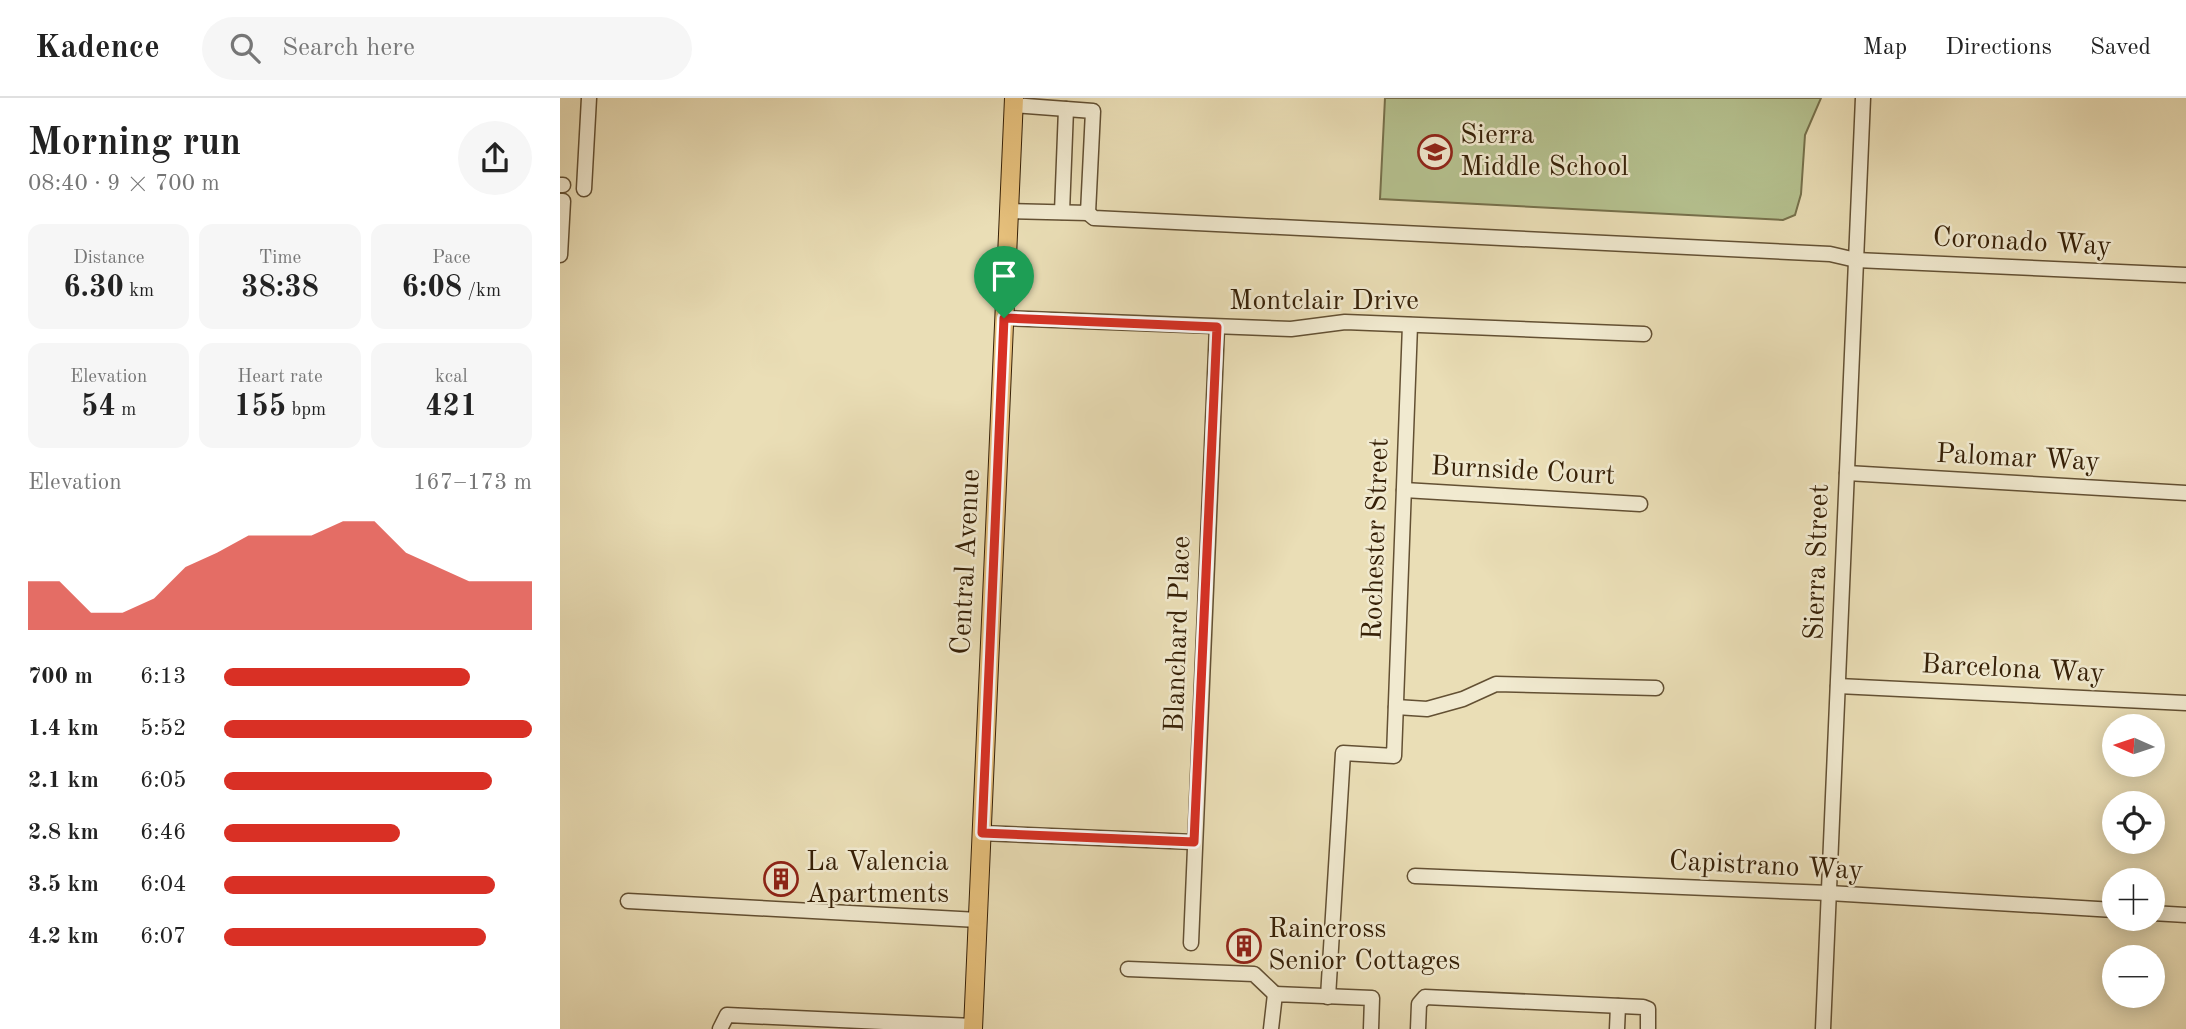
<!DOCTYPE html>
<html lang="en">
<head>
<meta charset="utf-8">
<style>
	body { margin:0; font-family:"Old Standard TT",serif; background:#f6f6f6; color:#222; height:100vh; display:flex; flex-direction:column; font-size:26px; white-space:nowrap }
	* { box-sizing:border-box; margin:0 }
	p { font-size:23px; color:#767676 }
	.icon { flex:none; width:38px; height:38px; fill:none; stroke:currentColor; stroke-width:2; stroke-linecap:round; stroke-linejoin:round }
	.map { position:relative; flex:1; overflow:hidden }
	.sheet { display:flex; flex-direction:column; background:#fff; width:560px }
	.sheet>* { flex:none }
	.needle { width:46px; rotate:273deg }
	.fabs { position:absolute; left:1542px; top:616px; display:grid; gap:14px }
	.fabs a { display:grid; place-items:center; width:63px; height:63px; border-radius:50%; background:#fff; box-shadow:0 4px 18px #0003; font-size:35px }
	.pin { position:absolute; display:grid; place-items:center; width:60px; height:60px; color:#fff; margin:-72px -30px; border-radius:50% 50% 50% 0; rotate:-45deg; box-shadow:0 0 7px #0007 }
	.pin .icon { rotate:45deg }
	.round { display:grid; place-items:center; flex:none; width:74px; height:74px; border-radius:37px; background:#f6f6f6 }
	.summary { display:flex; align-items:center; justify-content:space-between; height:119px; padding:0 28px }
	h1 { font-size:38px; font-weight:700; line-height:52px }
	.stats { display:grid; grid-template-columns:repeat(3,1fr); gap:10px; height:119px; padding:7px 28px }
	.stats div { display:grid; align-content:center; border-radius:14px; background:#f6f6f6; text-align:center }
	.stats b { font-size:30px; font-weight:700 }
	.stats small { font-size:19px; font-weight:400 }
	.stats p { font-size:19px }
	.chart { height:196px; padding:14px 28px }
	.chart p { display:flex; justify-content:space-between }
	.chart svg { width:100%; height:126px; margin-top:7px; fill:#d93025; opacity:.7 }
	ul { padding:0 28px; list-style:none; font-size:23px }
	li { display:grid; grid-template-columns:112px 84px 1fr; align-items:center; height:52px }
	li i { height:18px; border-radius:9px; background:#d93025 }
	header { display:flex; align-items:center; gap:42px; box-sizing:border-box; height:98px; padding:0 35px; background:#fff; border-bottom:2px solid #e0e0e0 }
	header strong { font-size:33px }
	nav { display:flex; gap:38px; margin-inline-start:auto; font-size:24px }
	.search { width:490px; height:63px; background:#f6f6f6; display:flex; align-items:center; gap:18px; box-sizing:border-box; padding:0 24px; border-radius:38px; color:#767676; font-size:26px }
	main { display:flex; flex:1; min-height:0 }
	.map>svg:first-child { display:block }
	.green { fill:#b5c18f; stroke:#76704b; stroke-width:2 }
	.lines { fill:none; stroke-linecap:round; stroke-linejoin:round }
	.minor-casing { stroke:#635033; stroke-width:17 }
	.major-casing { stroke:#362007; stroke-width:20 }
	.minor { stroke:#f1ead0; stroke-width:14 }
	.major { stroke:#e5bf7b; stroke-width:18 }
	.route-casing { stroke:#fff; stroke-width:14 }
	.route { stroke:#d93025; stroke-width:9 }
	.labels { text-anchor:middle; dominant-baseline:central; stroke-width:5; stroke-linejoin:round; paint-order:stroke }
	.poi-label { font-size:28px; fill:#362007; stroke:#f1ead0; text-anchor:start }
	.street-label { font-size:28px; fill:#362007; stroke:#f1ead0 }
</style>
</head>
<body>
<header>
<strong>Kadence</strong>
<div class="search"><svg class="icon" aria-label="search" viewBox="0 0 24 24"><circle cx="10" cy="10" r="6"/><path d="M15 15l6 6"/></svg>Search here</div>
<nav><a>Map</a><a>Directions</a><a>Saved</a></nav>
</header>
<main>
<section class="sheet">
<div class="summary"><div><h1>Morning run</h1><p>08:40 · 9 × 700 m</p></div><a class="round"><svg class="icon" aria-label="share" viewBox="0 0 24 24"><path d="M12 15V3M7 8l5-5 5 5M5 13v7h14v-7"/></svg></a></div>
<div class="stats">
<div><p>Distance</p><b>6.30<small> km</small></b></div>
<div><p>Time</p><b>38:38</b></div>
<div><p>Pace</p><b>6:08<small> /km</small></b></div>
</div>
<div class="stats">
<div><p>Elevation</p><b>54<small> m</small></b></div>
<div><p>Heart rate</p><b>155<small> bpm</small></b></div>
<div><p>kcal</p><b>421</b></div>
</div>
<div class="chart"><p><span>Elevation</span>167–173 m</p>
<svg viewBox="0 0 160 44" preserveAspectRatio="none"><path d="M0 44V27L10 27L20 38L30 38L40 33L50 22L60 17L70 11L80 11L90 11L100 6L110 6L120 17L130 22L140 27L150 27L160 27V44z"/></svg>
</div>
<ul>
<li><b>700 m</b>6:13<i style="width:80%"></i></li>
<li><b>1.4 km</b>5:52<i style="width:100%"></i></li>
<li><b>2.1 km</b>6:05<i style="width:87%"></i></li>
<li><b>2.8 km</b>6:46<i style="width:57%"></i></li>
<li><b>3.5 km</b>6:04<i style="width:88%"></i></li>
<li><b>4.2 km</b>6:07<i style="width:85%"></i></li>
</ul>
</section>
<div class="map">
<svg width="1626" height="931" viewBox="0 0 1626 931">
	<rect width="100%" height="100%" fill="#eadeb6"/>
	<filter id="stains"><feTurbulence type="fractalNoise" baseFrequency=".00286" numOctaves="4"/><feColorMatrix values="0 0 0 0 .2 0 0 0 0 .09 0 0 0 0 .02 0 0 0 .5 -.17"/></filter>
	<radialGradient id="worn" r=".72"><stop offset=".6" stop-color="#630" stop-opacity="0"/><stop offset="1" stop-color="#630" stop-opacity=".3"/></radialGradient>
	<polygon class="green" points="825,0 1261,0 1245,37 1241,96 1235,117 1223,122 820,101"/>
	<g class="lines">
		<g class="minor-casing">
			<g id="minor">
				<polyline points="0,87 3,87"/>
				<polyline points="24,91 29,0"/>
				<polyline points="0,103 3,103 0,157"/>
				<polyline points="449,113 528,115 533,13 454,7"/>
				<polyline points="502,114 506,11"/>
				<polyline points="528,115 534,120 1270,156 1296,162 1626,177"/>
				<polyline points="444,220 731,231 785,224 1084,236"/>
				<polyline points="1287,375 1626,395"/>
				<polyline points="844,392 1080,406"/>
				<polyline points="1278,588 1626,605"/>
				<polyline points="836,609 867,611 903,601 936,586 1096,590"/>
				<polyline points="421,735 634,744"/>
				<polyline points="855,778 1269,795 1554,812"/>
				<polyline points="68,803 418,822"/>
				<polyline points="1592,815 1626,817"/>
				<polyline points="631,845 657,229"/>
				<polyline points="568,871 694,876 715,896"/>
				<polyline points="768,899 783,655 834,658 850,227"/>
				<polyline points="160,931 167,917 413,928"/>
				<polyline points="711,931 715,896 812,900 811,931"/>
				<polyline points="858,931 859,906 865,899 1083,909 1088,911 1088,931"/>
				<polyline points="1057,931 1058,908"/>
				<polyline points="1263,931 1303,0"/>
			</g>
		</g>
		<g class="major-casing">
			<polyline id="major" points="413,931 454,0"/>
		</g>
		<use href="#minor" class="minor"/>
		<use href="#major" class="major"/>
	</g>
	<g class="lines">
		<g class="route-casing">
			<polygon id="route" points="444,220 657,229 634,744 422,735"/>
		</g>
		<use href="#route" class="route"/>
	</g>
	<defs>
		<g id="school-ring" transform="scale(1.75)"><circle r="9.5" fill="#f1ead0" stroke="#8f2418" stroke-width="1.5"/><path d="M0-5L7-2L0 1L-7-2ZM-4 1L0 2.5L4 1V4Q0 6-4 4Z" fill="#8f2418"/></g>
		<g id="building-ring" transform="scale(1.75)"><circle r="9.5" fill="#f1ead0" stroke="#8f2418" stroke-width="1.5"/><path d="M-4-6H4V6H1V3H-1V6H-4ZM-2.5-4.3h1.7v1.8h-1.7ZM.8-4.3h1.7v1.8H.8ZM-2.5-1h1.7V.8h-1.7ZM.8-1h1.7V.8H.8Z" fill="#8f2418"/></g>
	</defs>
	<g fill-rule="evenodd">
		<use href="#school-ring" x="875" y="54"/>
		<use href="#building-ring" x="221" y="781"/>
		<use href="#building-ring" x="684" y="848"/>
	</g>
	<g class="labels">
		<g class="poi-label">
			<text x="900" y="38">Sierra<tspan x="900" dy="32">Middle School</tspan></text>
			<text x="246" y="765">La Valencia<tspan x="246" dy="32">Apartments</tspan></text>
			<text x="708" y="832">Raincross<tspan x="708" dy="32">Senior Cottages</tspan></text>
		</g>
		<g class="street-label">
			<text transform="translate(1462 145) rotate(3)">Coronado Way</text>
			<text x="764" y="204">Montclair Drive</text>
			<text transform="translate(1458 361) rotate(3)">Palomar Way</text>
			<text transform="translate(963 374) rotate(3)">Burnside Court</text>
			<text transform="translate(817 441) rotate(-88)">Rochester Street</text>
			<text transform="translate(407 464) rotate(-87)">Central Avenue</text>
			<text transform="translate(1258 464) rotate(-88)">Sierra Street</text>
			<text transform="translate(619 536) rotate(-88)">Blanchard Place</text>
			<text transform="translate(1453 572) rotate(3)">Barcelona Way</text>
			<text transform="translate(1206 769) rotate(3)">Capistrano Way</text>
		</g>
	</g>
	<rect width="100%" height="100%" filter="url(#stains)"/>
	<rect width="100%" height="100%" fill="url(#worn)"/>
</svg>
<div class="fabs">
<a><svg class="needle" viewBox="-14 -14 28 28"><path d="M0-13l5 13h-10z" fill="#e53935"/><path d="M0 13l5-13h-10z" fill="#767676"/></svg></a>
<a><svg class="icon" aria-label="locate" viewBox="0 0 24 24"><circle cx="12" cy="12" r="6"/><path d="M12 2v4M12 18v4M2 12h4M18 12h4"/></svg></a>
<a>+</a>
<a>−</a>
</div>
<div class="pin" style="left:444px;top:220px;background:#1e9e55"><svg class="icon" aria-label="arrive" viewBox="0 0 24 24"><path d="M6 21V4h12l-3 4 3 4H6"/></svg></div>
</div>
</main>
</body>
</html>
